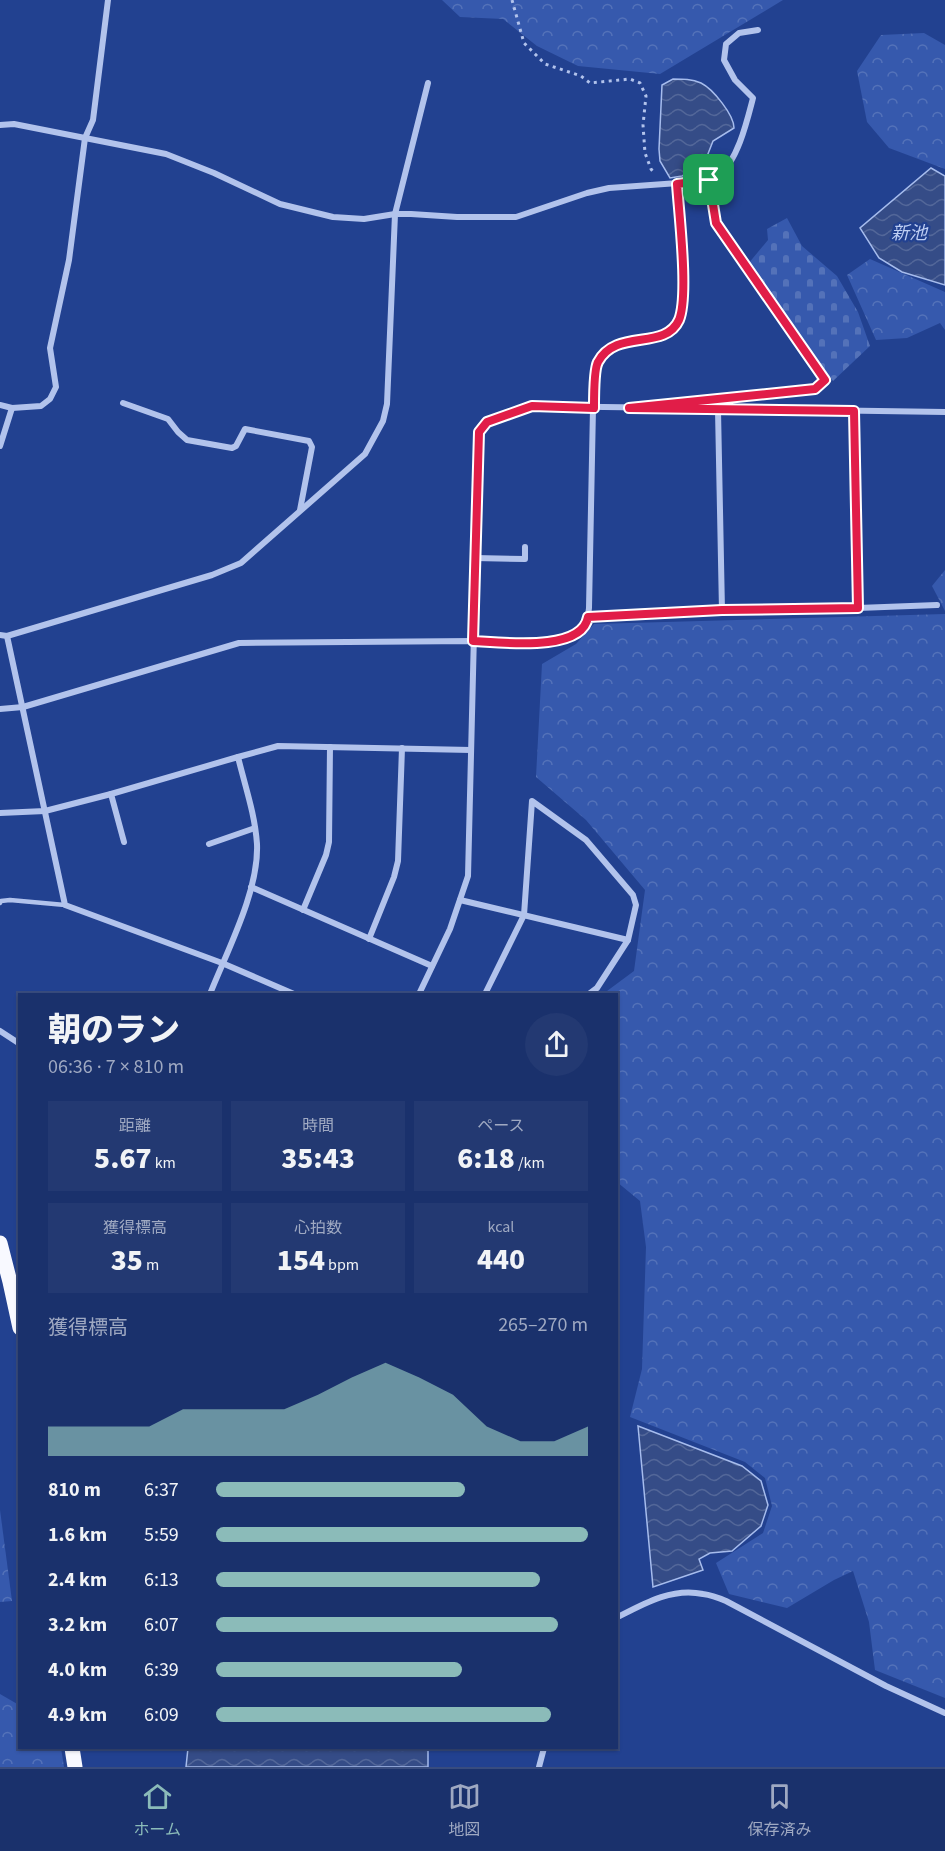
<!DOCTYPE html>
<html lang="ja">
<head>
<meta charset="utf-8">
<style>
	body { margin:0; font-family:"Source Sans 3","Noto Sans JP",sans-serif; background:#233972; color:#f1f3f6; height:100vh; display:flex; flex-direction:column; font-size:22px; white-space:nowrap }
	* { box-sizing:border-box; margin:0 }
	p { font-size:20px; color:#9fa9c2 }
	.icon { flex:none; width:33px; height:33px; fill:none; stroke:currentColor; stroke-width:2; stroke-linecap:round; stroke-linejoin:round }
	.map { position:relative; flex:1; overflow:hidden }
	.details { position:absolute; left:18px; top:993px; width:600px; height:756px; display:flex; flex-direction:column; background:#1a316c; border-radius:0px; box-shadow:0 2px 4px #0004,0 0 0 2px #384c7f }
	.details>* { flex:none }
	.pin { position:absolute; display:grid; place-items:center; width:51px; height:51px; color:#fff; margin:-26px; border-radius:12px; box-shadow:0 3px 9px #0006 }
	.round { display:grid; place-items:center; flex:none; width:63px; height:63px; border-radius:32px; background:#233972 }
	.overview { display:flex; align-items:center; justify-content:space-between; height:102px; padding:0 30px }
	h1 { font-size:33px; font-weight:800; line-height:45px }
	.stats { display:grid; grid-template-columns:repeat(3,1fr); gap:9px; height:102px; padding:6px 30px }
	.stats div { display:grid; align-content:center; border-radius:0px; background:#233972; text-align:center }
	.stats b { font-size:30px; font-weight:800 }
	.stats small { font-size:16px; font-weight:400 }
	.stats p { font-size:16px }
	.chart { height:168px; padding:12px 30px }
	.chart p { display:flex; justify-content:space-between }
	.chart svg { width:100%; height:108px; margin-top:6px; fill:#8bbbb9; opacity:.7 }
	ul { padding:0 30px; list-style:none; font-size:20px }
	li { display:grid; grid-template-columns:96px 72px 1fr; align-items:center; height:45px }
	li i { height:15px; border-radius:8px; background:#8bbbb9 }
	.menu { display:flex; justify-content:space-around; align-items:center; height:84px; border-top:2px solid #384c7f; background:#1a316c; font-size:16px; color:#9fa9c2 }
	.menu a { display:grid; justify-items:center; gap:3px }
	.menu .on { color:#8bbbb9 }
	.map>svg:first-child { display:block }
	.forest { fill:url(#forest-crowns) }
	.cemetery { fill:url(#cemetery-stones) }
	.water { fill:url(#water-waves); stroke:#a6bced; stroke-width:1.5 }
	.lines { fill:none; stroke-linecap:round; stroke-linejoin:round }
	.path { stroke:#b2c3ec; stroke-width:3; stroke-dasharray:3 4.5; stroke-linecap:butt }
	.lane { stroke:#b2c3ec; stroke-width:4.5 }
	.street { stroke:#b2c3ec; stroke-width:6 }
	.primary { stroke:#f8f9ff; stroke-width:15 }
	.route-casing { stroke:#fff; stroke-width:12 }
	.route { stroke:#e11d48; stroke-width:8 }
	.labels { text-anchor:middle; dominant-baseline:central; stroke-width:4.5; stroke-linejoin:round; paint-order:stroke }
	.water-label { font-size:18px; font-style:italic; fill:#becef3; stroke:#224190 }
</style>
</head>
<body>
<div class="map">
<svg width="945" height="1767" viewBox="0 0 945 1767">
	<defs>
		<pattern id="forest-crowns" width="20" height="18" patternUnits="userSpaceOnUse" patternTransform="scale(1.5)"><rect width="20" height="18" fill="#3659ad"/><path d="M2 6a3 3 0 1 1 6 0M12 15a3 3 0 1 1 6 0" fill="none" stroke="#5472b9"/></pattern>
		<pattern id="cemetery-stones" width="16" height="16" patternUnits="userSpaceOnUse" patternTransform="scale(1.5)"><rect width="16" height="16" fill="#3659ad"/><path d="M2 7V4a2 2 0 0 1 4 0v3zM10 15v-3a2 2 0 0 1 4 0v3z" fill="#5472b9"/></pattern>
		<pattern id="water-waves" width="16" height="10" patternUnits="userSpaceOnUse" patternTransform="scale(1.5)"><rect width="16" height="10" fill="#354c87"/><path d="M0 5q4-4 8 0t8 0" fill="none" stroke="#536799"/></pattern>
	</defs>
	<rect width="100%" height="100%" fill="#224190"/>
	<g class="forest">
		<polygon points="442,0 783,0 660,74 578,66 537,46 503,19 460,17"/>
		<polygon points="924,33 945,45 945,169 889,148 867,122 857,71 881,35"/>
		<polygon points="870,259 945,292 945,330 940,323 907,338 876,340 847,275"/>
		<polygon points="945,570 945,611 932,586"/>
		<polygon points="945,614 945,1698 875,1670 869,1622 853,1571 834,1580 787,1608 729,1594 716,1563 763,1533 772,1506 765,1478 745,1462 630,1417 642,1369 646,1247 640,1201 617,1182 616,994 603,994 634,971 645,890 586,820 536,777 542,664 576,644 594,624"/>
		<polygon points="0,1510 12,1601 0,1602"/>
		<polygon points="0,1694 19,1705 20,1748 61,1748 64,1767 0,1767"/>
	</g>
	<polygon class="cemetery" points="787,218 802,246 837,276 858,312 870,346 833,381 748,264 768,240 767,229"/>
	<g class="water">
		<path d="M 673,79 C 683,79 692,79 701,83 C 713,89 734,115 734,128 L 713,141 L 704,164 L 682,176 L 670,178 L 660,161 L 659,149 L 662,85 Z"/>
		<polygon points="931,168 945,176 945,285 902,272 879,258 860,228"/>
		<polygon points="638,1426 742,1466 761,1481 768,1505 761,1526 732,1551 710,1553 699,1559 703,1570 653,1587"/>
		<polygon points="188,1748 428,1748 428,1767 186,1767"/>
	</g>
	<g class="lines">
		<polyline class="path" points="512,0 524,43 545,64 581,76 590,83 630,79 640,83 646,96 643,125 645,153 651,169 655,174"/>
		<polyline class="lane" points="0,903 1,901 10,900 65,905"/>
		<g class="street">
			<path d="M 0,125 L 14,124 L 166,154 L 214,173 L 280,204 L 333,217 L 364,219 L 395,214 L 411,214 L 457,217 L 516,217 L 587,193 L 609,188 L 706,181 C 710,180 716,178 719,175 C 738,160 747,121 753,98 L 735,80 L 724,60 L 726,44 L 739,33 L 758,30"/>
			<polyline points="123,403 168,419 178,432 187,440 232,448 236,446 245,429 309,441 312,447 300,510"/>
			<polyline points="0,405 12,408 0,446"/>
			<polyline points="659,405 815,389 825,380 716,223 709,180"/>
			<polyline points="12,408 41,406 50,399 56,387 50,348 69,260 85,138 93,120 108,0"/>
			<polyline points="718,410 722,611"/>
			<polyline points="475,558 525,559 525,547"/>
			<polyline points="858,608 937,605"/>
			<polyline points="588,617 722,611 858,608 854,411"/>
			<polyline points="0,635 7,636 65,905 222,963 294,994"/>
			<polyline points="7,636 212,575 241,563 365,454 383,421 387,404 395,214 428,83"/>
			<polyline points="0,709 23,707 239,643 473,641 531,644 572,637 587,624 589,608 593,408 597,363 612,346 628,341 664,336 678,322 682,303 683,277 677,184"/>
			<polyline points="238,757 278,746 471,750"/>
			<polyline points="111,794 124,842"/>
			<path d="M 0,813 L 45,811 L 111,794 L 238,757 C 245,786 255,814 257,844 C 259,891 227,951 210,994"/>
			<polyline points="209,844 255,828"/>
			<polyline points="251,887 432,966"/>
			<polyline points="460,900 628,940 597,988 589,994"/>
			<polyline points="303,910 326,855 329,842 330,747"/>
			<polyline points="369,939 394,877 398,861 402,748"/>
			<polyline points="419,994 450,929 468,876 479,432 487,422 533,406 945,412"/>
			<polyline points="485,994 524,915 532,801 586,840 633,895 636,905 628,940"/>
			<polyline points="0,1031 20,1044"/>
			<path d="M 616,1618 C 643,1604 672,1587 703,1594 C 711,1595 719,1598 726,1601 L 886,1686 L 945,1713"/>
			<polyline points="539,1767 544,1748"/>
		</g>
		<g class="primary">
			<polyline points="0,1243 10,1282 20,1328"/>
			<polyline points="72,1748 75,1767"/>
		</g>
	</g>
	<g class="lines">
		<g class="route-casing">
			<path id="route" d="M 709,180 L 716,223 L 825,380 L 815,389 L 629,408 L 854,411 L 858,608 L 722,610 L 588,617 C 582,653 500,642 473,641 L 479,432 L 487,422 L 532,406 L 594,408 C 594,398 594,369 598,362 C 616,328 665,351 679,320 C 689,296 679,214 677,184 Z"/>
		</g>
		<use href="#route" class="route"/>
	</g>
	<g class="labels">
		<g class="water-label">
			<text x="909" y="233">新池</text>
		</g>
	</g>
</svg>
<div class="pin" style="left:709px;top:180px;background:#1e9e55"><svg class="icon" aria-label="arrive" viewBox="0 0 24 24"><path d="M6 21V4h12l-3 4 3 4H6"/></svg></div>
<section class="details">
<div class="overview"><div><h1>朝のラン</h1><p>06:36 · 7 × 810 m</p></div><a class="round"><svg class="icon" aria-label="share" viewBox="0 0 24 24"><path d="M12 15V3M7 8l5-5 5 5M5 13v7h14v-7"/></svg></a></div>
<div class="stats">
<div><p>距離</p><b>5.67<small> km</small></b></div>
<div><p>時間</p><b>35:43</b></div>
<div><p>ペース</p><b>6:18<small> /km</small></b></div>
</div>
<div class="stats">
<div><p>獲得標高</p><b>35<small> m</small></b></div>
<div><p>心拍数</p><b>154<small> bpm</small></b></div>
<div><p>kcal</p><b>440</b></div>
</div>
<div class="chart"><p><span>獲得標高</span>265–270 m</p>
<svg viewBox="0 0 160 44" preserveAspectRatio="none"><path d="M0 44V32L10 32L20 32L30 32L40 25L50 25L60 25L70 25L80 19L90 12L100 6L110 12L120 19L130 32L140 38L150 38L160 32V44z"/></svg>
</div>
<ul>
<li><b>810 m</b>6:37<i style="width:67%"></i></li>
<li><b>1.6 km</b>5:59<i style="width:100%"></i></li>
<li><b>2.4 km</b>6:13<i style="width:87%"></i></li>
<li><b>3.2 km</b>6:07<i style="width:92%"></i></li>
<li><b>4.0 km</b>6:39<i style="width:66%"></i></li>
<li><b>4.9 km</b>6:09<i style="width:90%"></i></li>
</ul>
</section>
</div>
<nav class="menu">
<a class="on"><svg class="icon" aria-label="home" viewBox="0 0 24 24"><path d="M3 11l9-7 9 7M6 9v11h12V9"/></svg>ホーム</a>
<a><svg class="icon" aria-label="map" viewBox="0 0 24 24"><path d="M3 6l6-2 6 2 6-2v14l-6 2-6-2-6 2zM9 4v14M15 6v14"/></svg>地図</a>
<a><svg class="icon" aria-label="saved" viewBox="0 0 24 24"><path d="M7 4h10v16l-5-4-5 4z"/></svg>保存済み</a>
</nav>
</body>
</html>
